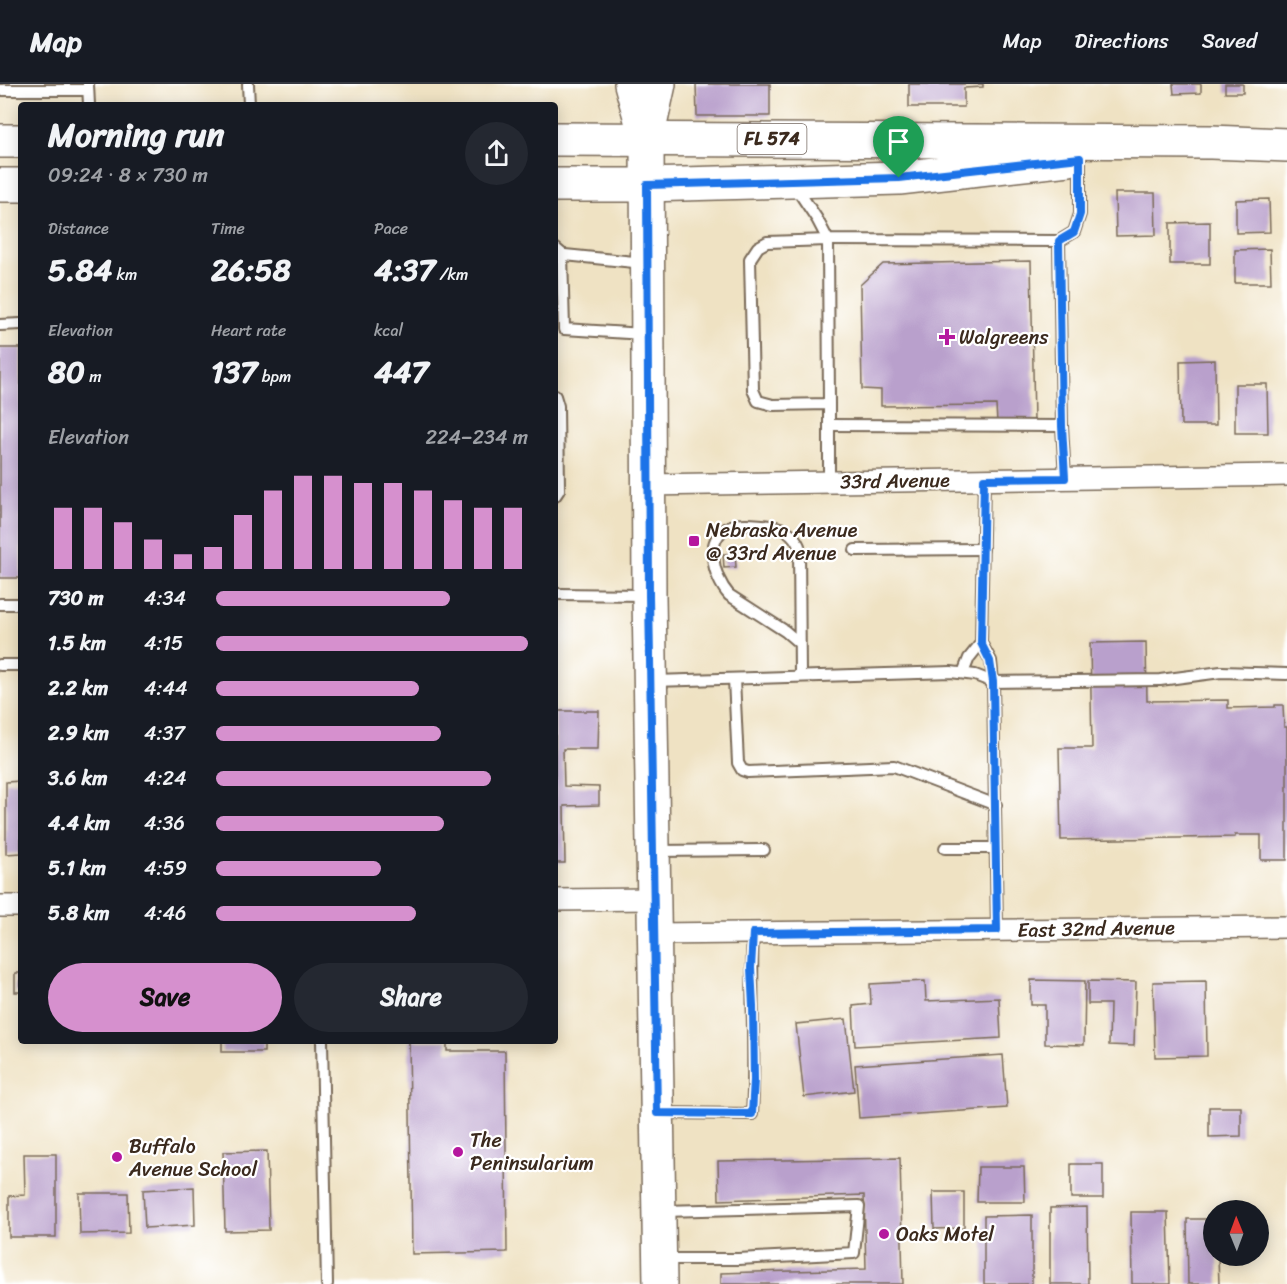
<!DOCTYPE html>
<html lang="en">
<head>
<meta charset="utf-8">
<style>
	body { margin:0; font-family:Sriracha,sans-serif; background:#242831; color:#f1f3f6; height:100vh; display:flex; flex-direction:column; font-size:22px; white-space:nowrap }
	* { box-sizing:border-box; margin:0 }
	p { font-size:20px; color:#9ea1a6 }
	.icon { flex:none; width:33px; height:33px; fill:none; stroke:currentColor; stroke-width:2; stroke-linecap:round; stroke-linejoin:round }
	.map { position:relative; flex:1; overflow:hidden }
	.panel { position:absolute; left:18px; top:18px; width:540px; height:942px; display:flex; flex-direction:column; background:#171b24; border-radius:6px; box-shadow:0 3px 15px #0003 }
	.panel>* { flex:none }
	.needle { width:39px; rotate:359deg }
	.buttons { position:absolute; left:1203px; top:1116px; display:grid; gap:12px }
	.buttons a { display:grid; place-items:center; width:66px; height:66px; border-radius:50%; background:#171b24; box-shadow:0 3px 15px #0003; font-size:30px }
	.pin { position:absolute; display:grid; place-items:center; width:51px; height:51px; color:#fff; margin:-62px -26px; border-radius:50% 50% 50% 0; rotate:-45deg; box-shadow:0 0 6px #0007 }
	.pin .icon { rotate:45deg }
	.round { display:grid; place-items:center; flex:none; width:63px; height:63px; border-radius:32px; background:#242831 }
	.head { display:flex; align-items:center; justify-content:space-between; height:102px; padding:0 30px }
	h1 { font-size:33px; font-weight:800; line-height:45px }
	.metrics { display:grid; grid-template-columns:repeat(3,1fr); gap:9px; height:102px; padding:6px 30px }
	.metrics div { display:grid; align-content:center }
	.metrics b { font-size:30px; font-weight:800 }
	.metrics small { font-size:16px; font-weight:400 }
	.metrics p { font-size:16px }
	.chart { height:168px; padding:12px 30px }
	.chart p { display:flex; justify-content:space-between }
	.chart svg { width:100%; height:108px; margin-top:6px; stroke:#d690ce; stroke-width:6 }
	.cta { display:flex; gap:12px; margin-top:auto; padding:12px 30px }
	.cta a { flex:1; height:69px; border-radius:36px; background:#d690ce; color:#111; font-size:24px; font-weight:800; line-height:69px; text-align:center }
	.cta a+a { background:#242831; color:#f1f3f6 }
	ul { padding:0 30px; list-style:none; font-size:20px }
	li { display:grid; grid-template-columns:96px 72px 1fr; align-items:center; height:45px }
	li i { height:15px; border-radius:8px; background:#d690ce }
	header { display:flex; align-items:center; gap:36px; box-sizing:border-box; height:84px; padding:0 30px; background:#171b24; border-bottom:2px solid #363941 }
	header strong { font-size:28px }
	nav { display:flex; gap:33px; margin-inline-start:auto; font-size:21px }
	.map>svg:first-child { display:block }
	.building { fill:#b9a0cc }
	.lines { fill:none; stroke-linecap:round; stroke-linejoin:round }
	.lane-casing { stroke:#7a6a58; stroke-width:14 }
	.street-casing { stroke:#7a6a58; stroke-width:24 }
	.primary-casing { stroke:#7a6a58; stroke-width:36 }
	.lane { stroke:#fff; stroke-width:10 }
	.street { stroke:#fff; stroke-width:21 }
	.primary { stroke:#fff; stroke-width:33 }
	.route-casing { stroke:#fff; stroke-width:12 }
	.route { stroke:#1a73e8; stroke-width:8 }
	.poi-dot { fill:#b5179e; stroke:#fff; stroke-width:2 }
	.labels { text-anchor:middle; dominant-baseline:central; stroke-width:4.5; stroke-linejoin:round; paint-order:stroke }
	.shield { fill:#fff; stroke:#766a62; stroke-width:1.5 }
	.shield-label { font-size:18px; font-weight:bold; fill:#3b2a1e }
	.poi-label { font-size:20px; fill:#3b2a1e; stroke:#fff; text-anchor:start }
	.street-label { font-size:20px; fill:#3b2a1e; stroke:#fff }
</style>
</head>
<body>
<header>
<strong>Map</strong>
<nav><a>Map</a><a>Directions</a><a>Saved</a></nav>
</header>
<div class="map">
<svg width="1287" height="1200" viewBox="0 0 1287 1200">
	<rect width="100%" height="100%" fill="#fff"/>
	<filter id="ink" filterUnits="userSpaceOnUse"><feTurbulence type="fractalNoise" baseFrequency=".0167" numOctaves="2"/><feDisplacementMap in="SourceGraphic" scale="12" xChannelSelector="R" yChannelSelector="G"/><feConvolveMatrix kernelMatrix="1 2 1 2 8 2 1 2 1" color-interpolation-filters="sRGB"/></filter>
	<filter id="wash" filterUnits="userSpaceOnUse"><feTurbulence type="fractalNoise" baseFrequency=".008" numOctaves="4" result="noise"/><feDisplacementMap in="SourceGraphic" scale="24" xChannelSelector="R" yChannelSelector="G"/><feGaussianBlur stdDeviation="1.35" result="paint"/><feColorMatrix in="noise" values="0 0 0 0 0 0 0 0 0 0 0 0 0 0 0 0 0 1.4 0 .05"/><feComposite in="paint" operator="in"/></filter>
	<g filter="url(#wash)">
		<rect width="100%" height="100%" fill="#efe2c3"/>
		<g id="blocks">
			<g class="building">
				<polygon points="696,0 770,0 770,32 697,32"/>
				<polygon points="909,0 983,0 983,3 964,4 964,23 909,23"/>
				<polygon points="1173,0 1201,0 1201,9 1174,10"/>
				<rect x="1225" y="0" width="18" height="9"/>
				<polygon points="1115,109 1155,109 1156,151 1116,152"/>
				<polygon points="1269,115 1270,148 1236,149 1236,116"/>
				<polygon points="1210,138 1210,180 1170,180 1170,139"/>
				<polygon points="1270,165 1271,199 1235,199 1235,166"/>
				<polygon points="1031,177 1034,338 997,338 996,321 881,322 881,306 862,305 860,201 883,180"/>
				<rect x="0" y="264" width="21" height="230"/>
				<polygon points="1215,276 1216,341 1181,341 1180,277"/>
				<polygon points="1235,300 1267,300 1268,349 1235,349"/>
				<polygon points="723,470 735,470 736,483 724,484"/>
				<polygon points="1146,558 1147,617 1228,616 1228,624 1275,623 1275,621 1283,621 1284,643 1287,643 1287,776 1261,776 1261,751 1235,751 1235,753 1061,756 1059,664 1092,664 1090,559"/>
				<polygon points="555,627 599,627 598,665 563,665 564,702 599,703 599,721 564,722 565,779 555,779"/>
				<polygon points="21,697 21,769 6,770 6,698"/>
				<rect x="15" y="889" width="6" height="19"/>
				<polygon points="1031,896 1085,897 1084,961 1045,960 1045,921 1031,921"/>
				<polygon points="925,897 926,917 999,914 1001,954 855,962 853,922 871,920 870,900"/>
				<polygon points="1088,897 1136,898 1134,962 1109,961 1110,920 1088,920"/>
				<polygon points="1206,897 1207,972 1155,973 1153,898"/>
				<polygon points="846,935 854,1007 804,1013 796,940"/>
				<rect x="222" y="957" width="42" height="11"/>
				<polygon points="409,957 447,957 447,967 505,967 507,1168 412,1170"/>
				<polygon points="1003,971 1007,1024 859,1034 855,981"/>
				<polygon points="1209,1023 1241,1023 1241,1052 1209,1053"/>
				<polygon points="267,1067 269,1146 225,1147 223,1068"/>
				<polygon points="24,1070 56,1070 56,1153 9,1153 9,1112 25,1111"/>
				<polygon points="900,1074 903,1200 721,1200 721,1189 866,1185 864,1111 719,1116 718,1077"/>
				<rect x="1071" y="1080" width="32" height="34"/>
				<polygon points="978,1083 1024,1083 1025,1118 977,1118"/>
				<polygon points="194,1103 195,1141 145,1144 143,1106"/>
				<polygon points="933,1108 964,1108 964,1144 934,1145"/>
				<polygon points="79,1109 128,1109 129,1149 80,1150"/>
				<polygon points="1087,1123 1088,1200 1050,1200 1050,1124"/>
				<polygon points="1131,1128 1168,1128 1170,1200 1132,1200"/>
				<polygon points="1032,1131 1032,1200 984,1200 984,1132"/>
				<polygon points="1187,1135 1214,1135 1214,1172 1218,1172 1219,1200 1188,1200"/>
			</g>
		</g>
	</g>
	<g filter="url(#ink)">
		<use href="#blocks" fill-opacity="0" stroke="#7a6a58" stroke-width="1.5"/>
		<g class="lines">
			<g class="lane-casing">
				<g id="lane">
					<polyline points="88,0 89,21"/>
					<polyline points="248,0 249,21"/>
					<polyline points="0,6 88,6"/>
					<polyline points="795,102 817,135 828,156 1059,157 1062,342"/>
					<polyline points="1059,157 1074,148 1080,130 1080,74"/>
					<polyline points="555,164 562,170 564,245 644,250"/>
					<polyline points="555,170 644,179"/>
					<polyline points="0,241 21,240"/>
					<polyline points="555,312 558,322 559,406 555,412"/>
					<polyline points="829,320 773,321 758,317 753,306 750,175 758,163 767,158 828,156 829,320 829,398"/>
					<polyline points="829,341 1062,342 1065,394"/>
					<polyline points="984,395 981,559 991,577 993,598 997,846"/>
					<polyline points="855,466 983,465"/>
					<polyline points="555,510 645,511"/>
					<polyline points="0,520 21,520"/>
					<path d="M 799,559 L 785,547 L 729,511 C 713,493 702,453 731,442 C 741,438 778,441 787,447 C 793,451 796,455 799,462 L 800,592"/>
					<polyline points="0,581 21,581"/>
					<polyline points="963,589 969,574 981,559"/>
					<polyline points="734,595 738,679 742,686 748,688 894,682 996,721"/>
					<polyline points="654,597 951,588 975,591 993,598 1160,596 1221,588 1287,590"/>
					<polyline points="945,764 995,764"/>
					<polyline points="655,767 764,766"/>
					<polyline points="322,957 327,1200"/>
					<path d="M 660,1029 L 752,1030 C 756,969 750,909 753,849"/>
					<polyline points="663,1127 859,1122 854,1169 738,1175 663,1175"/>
				</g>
			</g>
			<g class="street-casing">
				<g id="street">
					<polyline points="648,401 1287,391"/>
					<polyline points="555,816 653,815"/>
					<polyline points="0,822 21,822"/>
					<polyline points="653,850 1287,843"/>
				</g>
			</g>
			<g class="primary-casing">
				<g id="primary">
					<polyline points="631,0 645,50"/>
					<polyline points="659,0 647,55 649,511 660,1200"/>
					<polyline points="555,55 1211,58 1287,61"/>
					<polyline points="0,57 21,57"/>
					<polyline points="0,101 21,101"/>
					<polyline points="555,101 647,101 899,94 1069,75"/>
				</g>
			</g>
			<use href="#lane" class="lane"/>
			<use href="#street" class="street"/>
			<use href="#primary" class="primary"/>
		</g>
	</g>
	<g class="lines" filter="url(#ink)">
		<g class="route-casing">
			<polygon id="route" points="1080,74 1080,130 1074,148 1059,157 1062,342 1065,394 984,395 981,559 990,577 993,598 997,846 753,849 751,884 753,922 754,996 752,1030 657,1029 649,511 647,101 899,94"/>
		</g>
		<use href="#route" class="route"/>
	</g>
	<g class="poi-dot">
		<path d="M944 244h6v6h6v6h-6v6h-6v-6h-6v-6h6z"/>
		<rect x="688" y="451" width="12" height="12" rx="3"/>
		<circle cx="458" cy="1068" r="6"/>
		<circle cx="117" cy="1073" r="6"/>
		<circle cx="884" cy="1150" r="6"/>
	</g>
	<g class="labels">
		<rect class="shield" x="737.5" y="40" width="69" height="30" rx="4.5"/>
		<g class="shield-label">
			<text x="772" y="55">FL 574</text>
		</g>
		<g class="poi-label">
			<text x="959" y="253">Walgreens</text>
			<text x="706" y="446">Nebraska Avenue<tspan x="706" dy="23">@ 33rd Avenue</tspan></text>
			<text x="470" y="1056">The<tspan x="470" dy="23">Peninsularium</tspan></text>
			<text x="129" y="1062">Buffalo<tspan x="129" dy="23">Avenue School</tspan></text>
			<text x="896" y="1150">Oaks Motel</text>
		</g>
		<g class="street-label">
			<text transform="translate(895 397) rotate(-1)">33rd Avenue</text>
			<text transform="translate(1096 845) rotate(-1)">East 32nd Avenue</text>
		</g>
	</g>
</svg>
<div class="buttons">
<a><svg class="needle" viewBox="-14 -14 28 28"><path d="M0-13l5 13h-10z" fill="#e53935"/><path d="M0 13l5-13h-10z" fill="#9ea1a6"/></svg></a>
</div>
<div class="pin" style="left:899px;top:94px;background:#1e9e55"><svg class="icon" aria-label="arrive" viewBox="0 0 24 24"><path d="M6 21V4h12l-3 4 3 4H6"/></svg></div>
<section class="panel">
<div class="head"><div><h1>Morning run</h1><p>09:24 · 8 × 730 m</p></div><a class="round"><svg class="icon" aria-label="share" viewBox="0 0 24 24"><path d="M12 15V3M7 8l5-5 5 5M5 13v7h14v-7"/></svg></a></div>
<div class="metrics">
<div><p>Distance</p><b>5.84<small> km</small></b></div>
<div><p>Time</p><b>26:58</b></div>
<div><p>Pace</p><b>4:37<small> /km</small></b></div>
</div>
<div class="metrics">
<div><p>Elevation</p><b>80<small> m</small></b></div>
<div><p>Heart rate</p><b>137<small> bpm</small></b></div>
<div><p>kcal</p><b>447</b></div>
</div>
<div class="chart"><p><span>Elevation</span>224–234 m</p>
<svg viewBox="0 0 160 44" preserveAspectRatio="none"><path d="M5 44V19M15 44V19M25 44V25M35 44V32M45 44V38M55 44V35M65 44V22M75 44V12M85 44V6M95 44V6M105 44V9M115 44V9M125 44V12M135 44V16M145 44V19M155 44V19"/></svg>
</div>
<ul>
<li><b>730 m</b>4:34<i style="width:75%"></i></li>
<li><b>1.5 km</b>4:15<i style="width:100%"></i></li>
<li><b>2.2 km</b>4:44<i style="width:65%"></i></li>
<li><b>2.9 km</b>4:37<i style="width:72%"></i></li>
<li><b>3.6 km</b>4:24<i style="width:88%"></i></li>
<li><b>4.4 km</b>4:36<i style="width:73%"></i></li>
<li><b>5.1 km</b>4:59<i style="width:53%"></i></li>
<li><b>5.8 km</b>4:46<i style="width:64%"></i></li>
</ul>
<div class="cta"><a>Save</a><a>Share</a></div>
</section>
</div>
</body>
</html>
